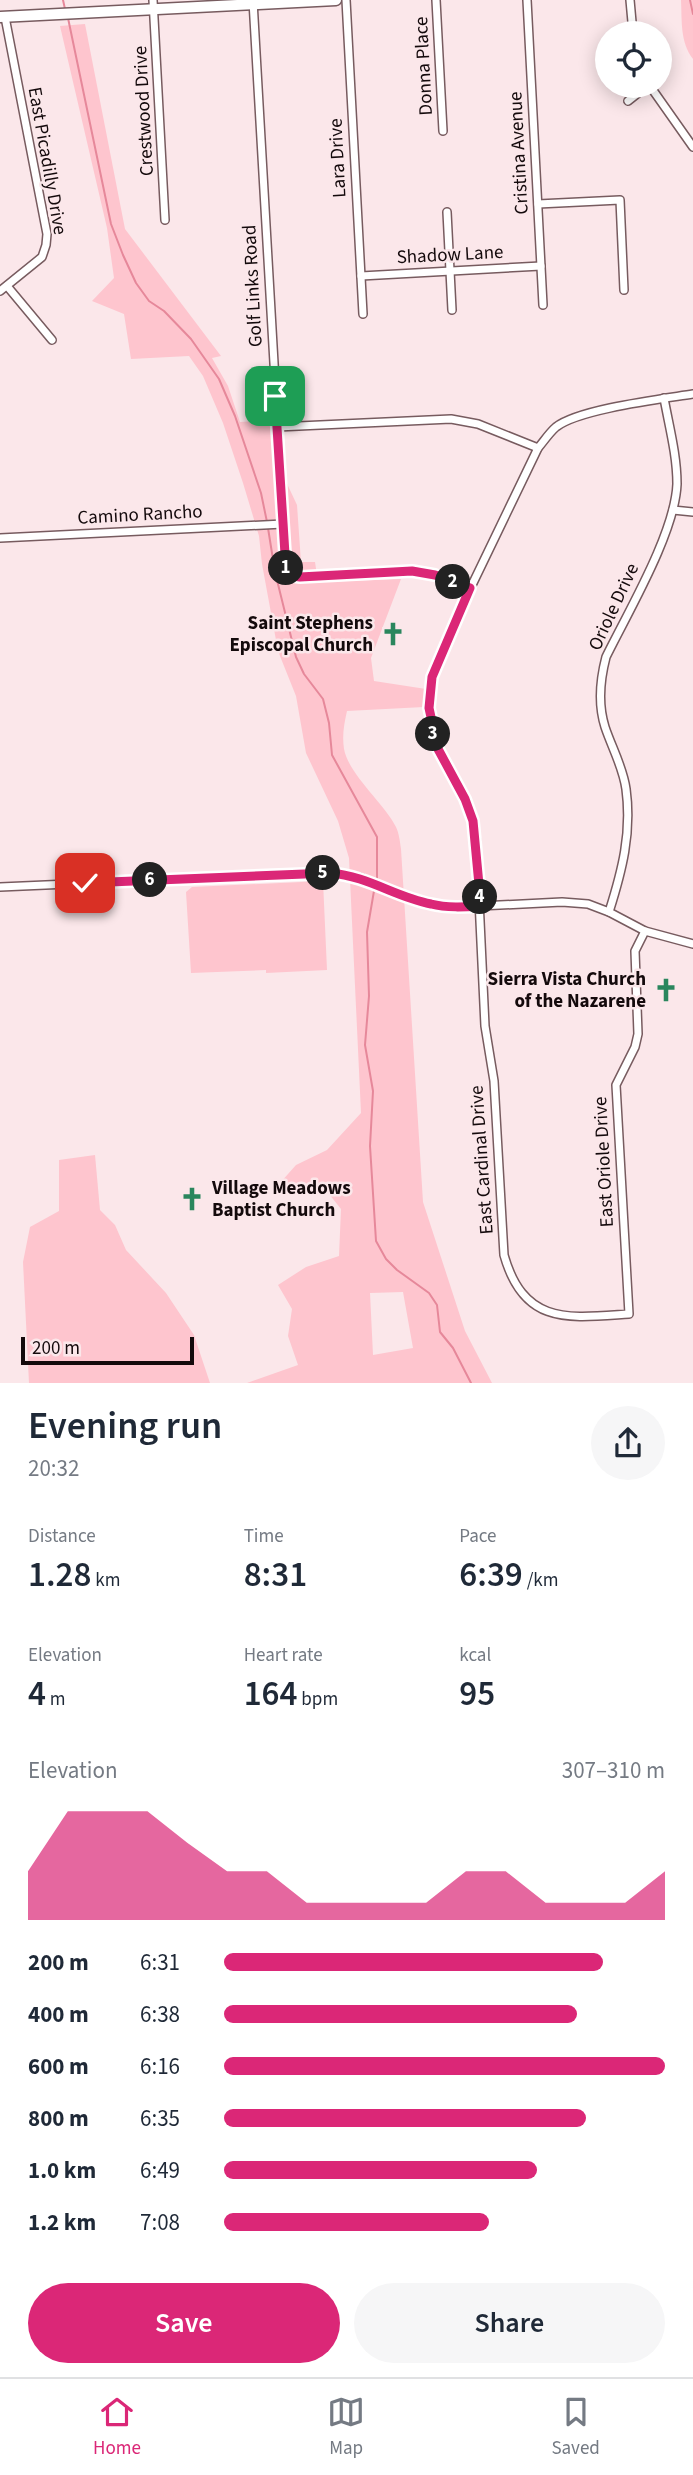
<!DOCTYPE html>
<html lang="en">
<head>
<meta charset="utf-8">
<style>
	body { margin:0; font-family:"Source Sans 3",sans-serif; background:#f6f6f7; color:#1f2937; height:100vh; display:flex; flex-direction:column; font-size:26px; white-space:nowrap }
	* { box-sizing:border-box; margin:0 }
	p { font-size:23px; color:#747a83 }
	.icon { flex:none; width:38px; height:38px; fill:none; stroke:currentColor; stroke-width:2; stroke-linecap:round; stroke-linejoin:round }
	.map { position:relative; height:1383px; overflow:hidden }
	.side { display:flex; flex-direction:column; background:#fff; flex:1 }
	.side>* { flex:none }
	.buttons { position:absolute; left:595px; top:21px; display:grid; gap:14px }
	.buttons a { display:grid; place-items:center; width:77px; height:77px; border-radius:50%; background:#fff; box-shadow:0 4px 18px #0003; font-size:35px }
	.scale { position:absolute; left:21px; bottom:18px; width:173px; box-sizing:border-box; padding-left:7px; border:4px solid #140a0c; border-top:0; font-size:19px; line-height:24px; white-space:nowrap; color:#140a0c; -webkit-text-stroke:5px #fbe7ea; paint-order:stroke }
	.pin { position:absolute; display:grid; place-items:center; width:60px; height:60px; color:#fff; margin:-30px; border-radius:14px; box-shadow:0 4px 10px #0006 }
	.km { position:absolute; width:35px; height:35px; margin:-18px; border-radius:50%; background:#222; color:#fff; font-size:19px; line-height:35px; text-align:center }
	.round { display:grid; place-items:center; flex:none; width:74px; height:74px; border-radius:37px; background:#f6f6f7 }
	.head { display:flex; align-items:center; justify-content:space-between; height:119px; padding:0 28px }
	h1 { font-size:38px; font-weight:600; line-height:52px }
	.figures { display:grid; grid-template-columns:repeat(3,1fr); gap:10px; height:119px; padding:7px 28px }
	.figures div { display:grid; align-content:center }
	.figures b { font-size:35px; font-weight:600 }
	.figures small { font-size:19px; font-weight:400 }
	.figures p { font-size:19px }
	.chart { height:196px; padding:14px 28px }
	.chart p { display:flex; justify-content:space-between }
	.chart svg { width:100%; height:126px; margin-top:7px; fill:#db2777; opacity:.7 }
	.primary-button { display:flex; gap:14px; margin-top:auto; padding:14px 28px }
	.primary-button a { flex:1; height:80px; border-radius:42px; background:#db2777; color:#fff; font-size:28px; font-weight:600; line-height:80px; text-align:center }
	.primary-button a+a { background:#f6f6f7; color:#1f2937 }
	ul { padding:0 28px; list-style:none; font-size:23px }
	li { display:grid; grid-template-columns:112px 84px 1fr; align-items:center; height:52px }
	li i { height:18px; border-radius:9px; background:#db2777 }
	.tabs { display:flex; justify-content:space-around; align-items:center; height:98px; border-top:2px solid #e0e1e3; background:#fff; font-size:19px; color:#747a83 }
	.tabs a { display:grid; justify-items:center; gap:4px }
	.tabs .selected { color:#db2777 }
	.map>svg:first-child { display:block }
	.green { fill:#fec5ce; fill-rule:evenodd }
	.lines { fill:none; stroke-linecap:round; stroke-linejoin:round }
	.stream { stroke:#e6889a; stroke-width:2 }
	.street-casing { stroke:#775b5f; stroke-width:10 }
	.secondary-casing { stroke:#775b5f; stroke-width:13 }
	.street { stroke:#fff; stroke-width:7 }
	.secondary { stroke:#fff; stroke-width:10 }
	.route-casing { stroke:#fff; stroke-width:14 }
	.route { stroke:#db2777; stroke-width:9 }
	.labels { text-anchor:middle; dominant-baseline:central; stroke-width:5; stroke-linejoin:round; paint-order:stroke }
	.street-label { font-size:19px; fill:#140a0c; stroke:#fbe7ea }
	.poi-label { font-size:19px; font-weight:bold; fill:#140a0c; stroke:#fbe7ea; text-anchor:end }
</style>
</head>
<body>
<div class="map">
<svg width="693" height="1383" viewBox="0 0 693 1383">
	<rect width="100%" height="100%" fill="#fbe7ea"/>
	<g class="green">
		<path d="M 681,0 L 693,0 L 693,59 C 680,42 682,21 681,0 Z"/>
		<path d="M 85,24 L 125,229 L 221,356 L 212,358 L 228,386 L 240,422 L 273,420 L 282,473 L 297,505 L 301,562 L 315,562 L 318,582 L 401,579 L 371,658 L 374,681 L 426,689 L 424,707 L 347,711 C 344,724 342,736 344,749 C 349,775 384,803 396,827 C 399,833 400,842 401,849 L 423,1202 L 465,1331 L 492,1383 L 247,1383 L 298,1365 L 288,1336 L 292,1309 L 278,1285 L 306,1267 L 339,1256 L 341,1209 L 325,1189 L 280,1183 L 296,1165 L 327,1150 L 361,1113 L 349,858 L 338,821 L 306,753 L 296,696 L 278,651 L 262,564 L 259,536 L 243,483 L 223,423 L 203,376 L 189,356 L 131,359 L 124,314 L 92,301 L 114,278 L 107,228 L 60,26 ZM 403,1292 L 413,1348 L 373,1355 L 370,1293 Z"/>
		<polygon points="323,881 327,970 266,973 266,970 191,973 186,892 192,887"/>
		<polygon points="95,1155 100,1210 115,1225 126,1250 166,1293 194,1335 210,1383 29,1383 23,1262 30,1227 59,1211 59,1160"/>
	</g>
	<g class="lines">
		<g class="stream">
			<polyline points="63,0 65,9"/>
			<polyline points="690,0 693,14"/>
			<polyline points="68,18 111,224 123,255 136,283 149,301 164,311 191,339 219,379 235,416 261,493 267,522"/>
			<polyline points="268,528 275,572 296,657 304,674 323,699 329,723 332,755 377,837 377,880"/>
			<polyline points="375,885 367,932 369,996 365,1045 373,1091 370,1146 376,1241 386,1259 397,1270 429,1293 437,1305 440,1332 453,1348 471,1383"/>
		</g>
		<g class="street-casing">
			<g id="street">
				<polyline points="153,0 165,220"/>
				<polyline points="346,0 363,314"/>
				<polyline points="436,0 443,131"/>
				<polyline points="527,0 543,305"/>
				<polyline points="630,0 633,33"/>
				<polyline points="253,1 286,570 293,576 300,577 413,571 435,575 470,588"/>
				<polyline points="650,86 693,147"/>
				<polyline points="628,101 647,86"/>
				<polyline points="538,204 620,200 624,290"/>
				<polyline points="447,212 452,310"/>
				<polyline points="361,276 541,266"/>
				<polyline points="7,286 52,340"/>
				<polyline points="0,291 42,257 46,245 47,234 5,17"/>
				<polyline points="277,427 451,419 478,424 538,448"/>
				<polyline points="673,510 693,512"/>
				<polyline points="0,538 283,524"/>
				<polyline points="0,887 271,875 347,875 362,878 402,896 432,905 480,906 562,902 588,904 609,912 645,931 693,944"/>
				<path d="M 609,912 C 622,871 632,833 626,789 C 623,767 612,748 605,727 C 598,705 600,680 606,657 C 628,612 675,533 677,484 C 677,455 669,426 664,398"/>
				<path d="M 645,931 L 635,951 L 638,1034 L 635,1047 L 616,1085 L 629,1314 C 569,1318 524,1326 504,1255 L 494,1081 L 485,1026 L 476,837 L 469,809 L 434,738 L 429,708 L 429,691 L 432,677 L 459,612 L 538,448 C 544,441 549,433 556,427 C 579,409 662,399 693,394"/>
			</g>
		</g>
		<g class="secondary-casing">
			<polyline id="secondary" points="0,17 336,0"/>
		</g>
		<use href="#street" class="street"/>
		<use href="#secondary" class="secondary"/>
	</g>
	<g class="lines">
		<g class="route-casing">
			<path id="route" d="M 85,883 L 330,873 C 368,876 395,897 431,904 C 447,908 464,907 481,906 L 473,821 L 465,799 L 438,749 L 429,708 L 432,677 L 470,588 L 435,575 L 412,571 L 300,577 L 293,576 L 286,570 L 275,396"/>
		</g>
		<use href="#route" class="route"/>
	</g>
	<defs>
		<g id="church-bare" transform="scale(1.89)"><path d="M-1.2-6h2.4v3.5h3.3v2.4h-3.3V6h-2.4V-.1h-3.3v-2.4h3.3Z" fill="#2a865d" stroke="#fbe7ea" stroke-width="2.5" paint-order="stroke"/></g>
	</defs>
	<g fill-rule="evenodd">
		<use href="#church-bare" x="393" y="634"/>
		<use href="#church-bare" x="666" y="990"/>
		<use href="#church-bare" x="192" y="1199"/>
	</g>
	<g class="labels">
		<g class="street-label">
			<text transform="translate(424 66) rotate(-93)">Donna Place</text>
			<text transform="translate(144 111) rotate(-93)">Crestwood Drive</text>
			<text transform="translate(519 153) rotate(-93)">Cristina Avenue</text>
			<text transform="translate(338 158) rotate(-93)">Lara Drive</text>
			<text transform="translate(47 161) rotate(80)">East Picadilly Drive</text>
			<text transform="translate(450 255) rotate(-3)">Shadow Lane</text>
			<text transform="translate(253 286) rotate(-93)">Golf Links Road</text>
			<text transform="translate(140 515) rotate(-3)">Camino Rancho</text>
			<text transform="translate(614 607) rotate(-65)">Oriole Drive</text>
			<text transform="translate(482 1160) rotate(-94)">East Cardinal Drive</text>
			<text transform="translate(604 1162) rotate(-93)">East Oriole Drive</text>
		</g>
		<g class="poi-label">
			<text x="373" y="623">Saint Stephens<tspan x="373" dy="22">Episcopal Church</tspan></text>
			<text x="646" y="979">Sierra Vista Church<tspan x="646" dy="22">of the Nazarene</tspan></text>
			<text x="212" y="1188" text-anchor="start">Village Meadows<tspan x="212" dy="22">Baptist Church</tspan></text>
		</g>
	</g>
</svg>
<div class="buttons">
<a><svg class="icon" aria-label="locate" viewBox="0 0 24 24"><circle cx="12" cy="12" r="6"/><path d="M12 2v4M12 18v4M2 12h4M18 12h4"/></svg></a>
</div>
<div class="scale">200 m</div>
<div class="pin" style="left:275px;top:396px;background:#1e9e55"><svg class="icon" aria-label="arrive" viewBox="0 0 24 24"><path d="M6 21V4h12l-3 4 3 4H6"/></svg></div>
<div class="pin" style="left:85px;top:883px;background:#d93025"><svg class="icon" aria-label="check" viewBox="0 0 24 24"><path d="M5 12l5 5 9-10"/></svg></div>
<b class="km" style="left:286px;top:568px">1</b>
<b class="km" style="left:453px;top:582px">2</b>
<b class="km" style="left:433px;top:734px">3</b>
<b class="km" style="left:480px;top:897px">4</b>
<b class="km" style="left:323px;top:873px">5</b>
<b class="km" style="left:150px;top:880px">6</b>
</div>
<section class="side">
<div class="head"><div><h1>Evening run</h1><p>20:32</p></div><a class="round"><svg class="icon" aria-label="share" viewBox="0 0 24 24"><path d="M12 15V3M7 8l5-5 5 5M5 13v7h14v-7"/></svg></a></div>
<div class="figures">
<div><p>Distance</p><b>1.28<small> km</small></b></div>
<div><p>Time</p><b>8:31</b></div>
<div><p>Pace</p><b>6:39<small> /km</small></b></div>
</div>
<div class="figures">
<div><p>Elevation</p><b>4<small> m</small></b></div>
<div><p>Heart rate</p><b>164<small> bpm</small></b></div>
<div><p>kcal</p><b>95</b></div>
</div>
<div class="chart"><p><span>Elevation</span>307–310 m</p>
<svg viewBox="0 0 160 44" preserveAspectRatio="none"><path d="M0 44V27L10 6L20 6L30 6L40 17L50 27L60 27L70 38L80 38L90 38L100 38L110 27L120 27L130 38L140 38L150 38L160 27V44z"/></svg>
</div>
<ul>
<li><b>200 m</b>6:31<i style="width:86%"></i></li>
<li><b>400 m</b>6:38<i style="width:80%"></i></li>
<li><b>600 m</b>6:16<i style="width:100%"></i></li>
<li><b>800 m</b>6:35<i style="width:82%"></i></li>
<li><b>1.0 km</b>6:49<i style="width:71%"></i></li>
<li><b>1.2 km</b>7:08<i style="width:60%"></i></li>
</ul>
<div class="primary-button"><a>Save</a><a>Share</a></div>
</section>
<nav class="tabs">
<a class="selected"><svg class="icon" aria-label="home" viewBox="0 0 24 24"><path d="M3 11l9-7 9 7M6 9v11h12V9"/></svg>Home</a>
<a><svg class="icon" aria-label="map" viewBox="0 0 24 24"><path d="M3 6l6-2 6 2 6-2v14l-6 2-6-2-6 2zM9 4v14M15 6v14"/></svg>Map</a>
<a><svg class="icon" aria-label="saved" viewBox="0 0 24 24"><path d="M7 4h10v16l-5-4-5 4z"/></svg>Saved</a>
</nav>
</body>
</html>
